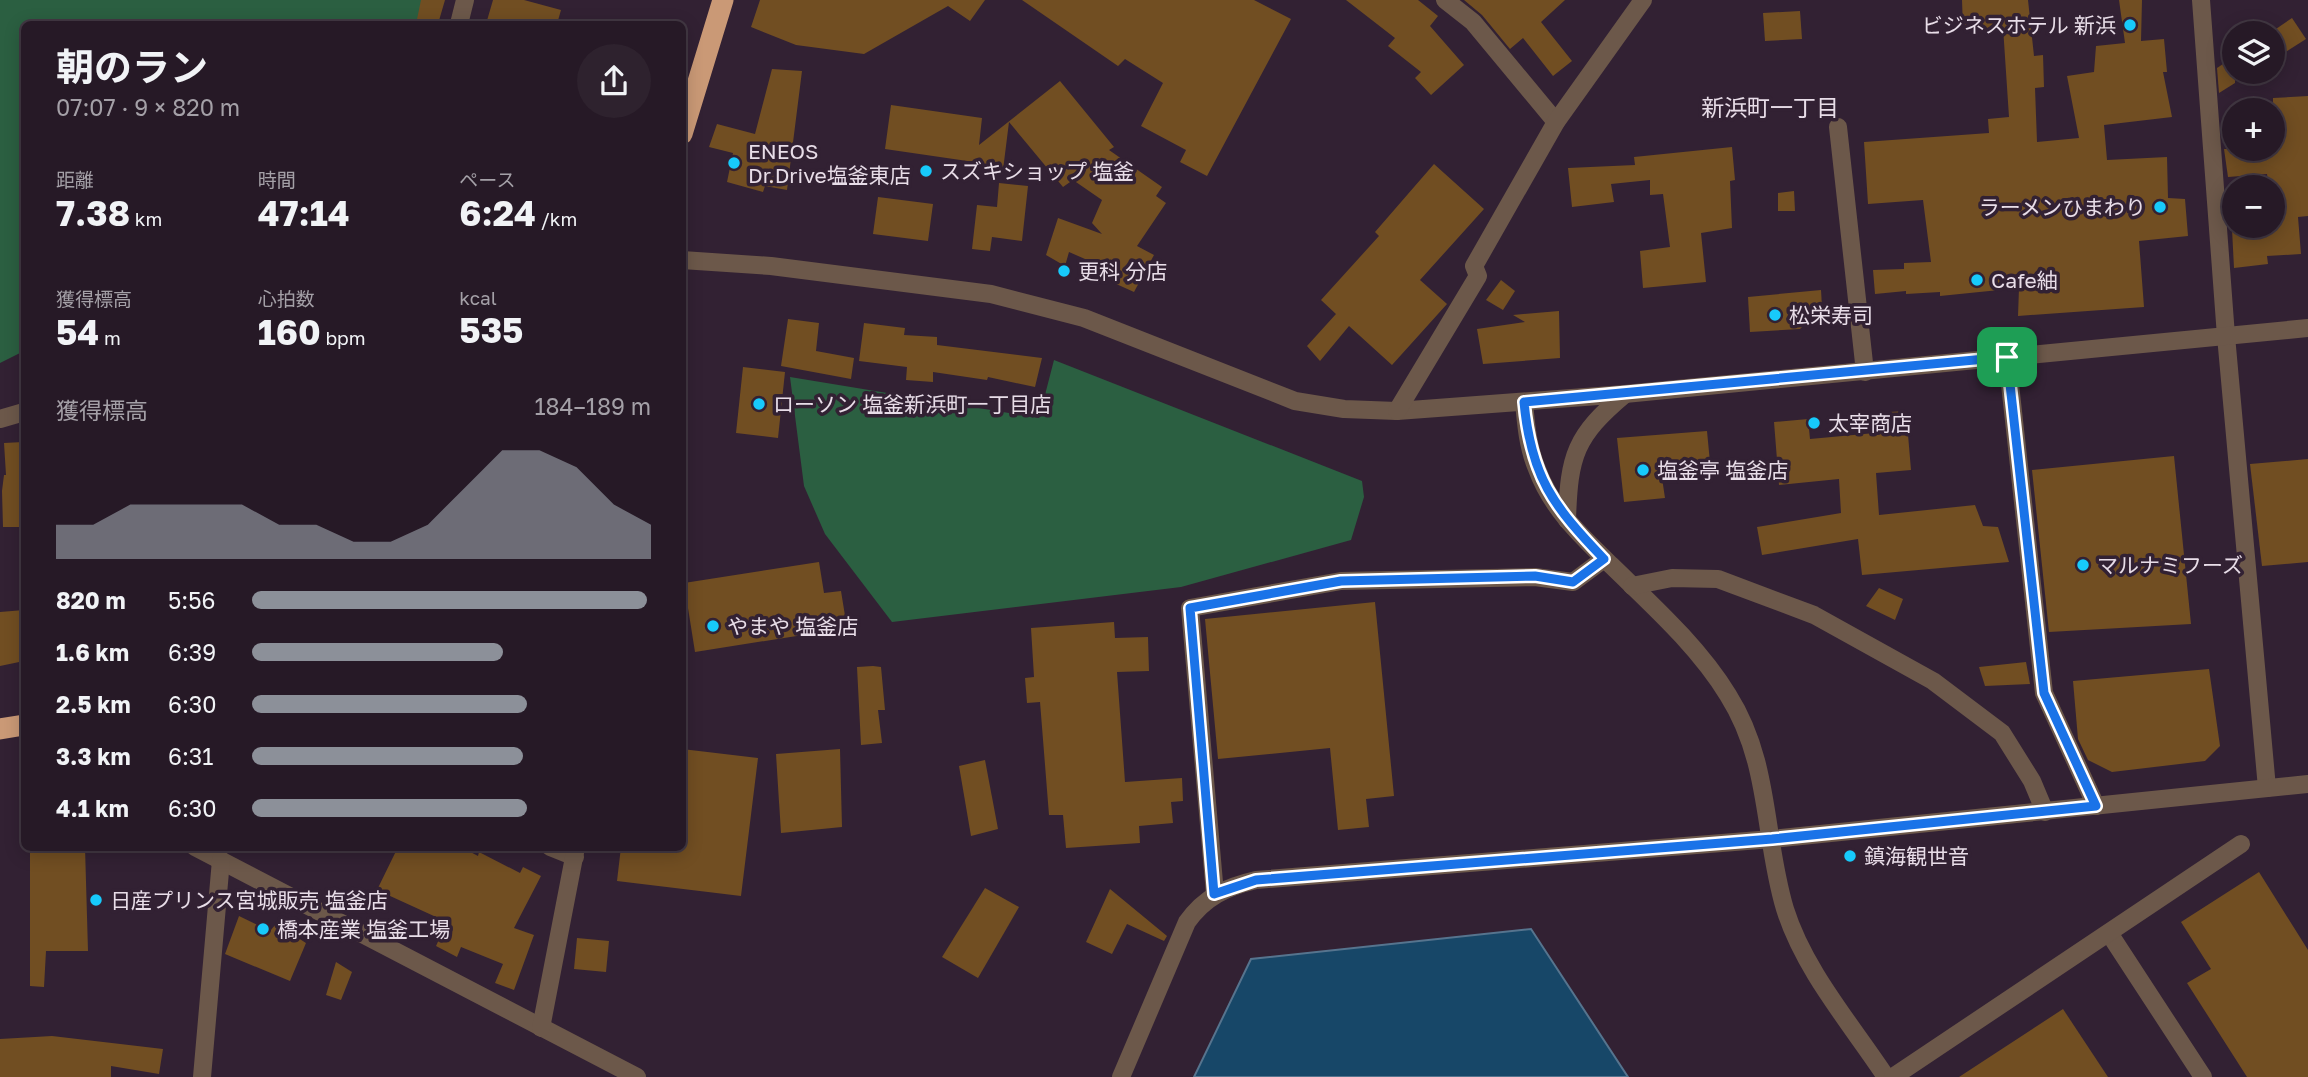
<!DOCTYPE html>
<html lang="ja">
<head>
<meta charset="utf-8">
<style>
	body { margin:0; font-family:"Golos Text","Noto Sans JP",sans-serif; background:#2e222e; color:#f1f3f6; height:100vh; display:flex; flex-direction:column; font-size:26px; white-space:nowrap }
	* { box-sizing:border-box; margin:0 }
	p { font-size:23px; color:#a4a0a7 }
	.icon { flex:none; width:38px; height:38px; fill:none; stroke:currentColor; stroke-width:2; stroke-linecap:round; stroke-linejoin:round }
	.map { position:relative; flex:1; overflow:hidden }
	.sheet { position:absolute; left:21px; top:21px; width:665px; height:830px; display:flex; flex-direction:column; background:#261926; border-radius:10px; box-shadow:0 4px 18px #0003,0 0 0 2px #423843 }
	.sheet>* { flex:none }
	.buttons { position:absolute; left:2222px; top:21px; display:grid; gap:14px }
	.buttons a { display:grid; place-items:center; width:63px; height:63px; border-radius:50%; background:#261926; box-shadow:0 4px 18px #0003,0 0 0 2px #423843; font-size:35px }
	.pin { position:absolute; display:grid; place-items:center; width:60px; height:60px; color:#fff; margin:-30px; border-radius:14px; box-shadow:0 4px 10px #0006 }
	.round { display:grid; place-items:center; flex:none; width:74px; height:74px; border-radius:37px; background:#2e222e }
	.summary { display:flex; align-items:center; justify-content:space-between; height:119px; padding:0 35px }
	h1 { font-size:38px; font-weight:700; line-height:52px }
	.figures { display:grid; grid-template-columns:repeat(3,1fr); gap:10px; height:119px; padding:7px 35px }
	.figures div { display:grid; align-content:center }
	.figures b { font-size:35px; font-weight:700 }
	.figures small { font-size:19px; font-weight:400 }
	.figures p { font-size:19px }
	.chart { height:196px; padding:14px 35px }
	.chart p { display:flex; justify-content:space-between }
	.chart svg { width:100%; height:126px; margin-top:7px; fill:#8c9099; opacity:.7 }
	ul { padding:0 35px; list-style:none; font-size:23px }
	li { display:grid; grid-template-columns:112px 84px 1fr; align-items:center; height:52px }
	li i { height:18px; border-radius:9px; background:#8c9099 }
	.map>svg:first-child { display:block }
	.forest { fill:#2b5f41 }
	.water { fill:#174768; stroke:#56748e; stroke-width:2 }
	.building { fill:#714e22 }
	.lines { fill:none; stroke-linecap:round; stroke-linejoin:round }
	.minor { stroke:#6c584a; stroke-width:18 }
	.highway { stroke:#ca9976; stroke-width:21 }
	.route-casing { stroke:#fff; stroke-width:14 }
	.route { stroke:#1a73e8; stroke-width:9 }
	.poi-dot { fill:#17cafb; stroke:#322133; stroke-width:2.5 }
	.labels { text-anchor:middle; dominant-baseline:central; stroke-width:7; stroke-linejoin:round; paint-order:stroke }
	.poi-label { font-size:21px; fill:#e8dde8; stroke:#322133; text-anchor:start }
	.neighbourhood-label { font-size:23px; fill:#e8dde8; stroke:#322133 }
</style>
</head>
<body>
<div class="map">
<svg width="2308" height="1077" viewBox="0 0 2308 1077">
	<rect width="100%" height="100%" fill="#322133"/>
	<g class="forest">
		<polygon points="0,0 426,0 425,24 24,24 24,351 0,363"/>
		<polygon points="1054,360 1362,481 1364,497 1351,540 1181,587 892,622 825,534 804,486 790,377 1039,418"/>
	</g>
	<polygon class="water" points="1531,929 1628,1077 1194,1077 1251,959"/>
	<g class="building">
		<polygon points="421,0 445,0 438,24 416,24"/>
		<polygon points="493,0 524,0 561,10 557,24 486,24"/>
		<polygon points="760,0 985,0 970,21 948,6 864,54 796,45 751,27"/>
		<polygon points="1022,0 1254,0 1291,19 1207,176 1180,162 1186,150 1141,126 1163,83 1125,59 1118,66"/>
		<polygon points="1346,0 1418,0 1438,16 1430,26 1464,65 1431,95 1415,78 1421,72 1388,46 1395,38"/>
		<polygon points="1464,0 1565,0 1541,22 1572,61 1553,76 1523,38 1510,49 1482,15"/>
		<polygon points="1962,0 2028,0 2034,56 2043,55 2044,87 2035,88 2037,142 2079,138 2067,76 2094,72 2096,46 2125,43 2119,0 2142,0 2141,41 2164,39 2167,72 2163,72 2172,117 2104,125 2107,160 2167,157 2168,198 2185,199 2188,236 2139,241 2144,307 2018,316 2019,288 1940,296 1940,292 1906,294 1906,291 1875,294 1873,270 1904,269 1904,263 1931,262 1923,200 1868,204 1864,142 1989,133 1988,119 2009,117 2003,27 1963,29"/>
		<polygon points="1800,11 1802,39 1765,41 1763,13"/>
		<polygon points="2292,18 2306,39 2273,60 2273,31"/>
		<polygon points="2235,56 2235,83 2219,93 2217,68"/>
		<polygon points="772,69 802,71 787,190 765,186 763,192 727,182 733,153 709,147 717,124 755,134"/>
		<polygon points="1060,81 1114,147 1109,150 1162,187 1156,196 1166,203 1137,246 1154,255 1134,292 1114,283 1117,273 1069,252 1065,266 1046,255 1058,218 1102,234 1092,223 1102,200 1073,180 1063,187 1009,122 1003,170 981,167 981,163 885,149 891,105 982,118 979,145"/>
		<polygon points="2308,96 2308,216 2298,217 2301,254 2267,256 2268,264 2234,268 2232,229 2273,226 2273,180 2268,181 2267,174 2228,177 2224,149 2273,149 2273,98"/>
		<polygon points="1732,147 1735,180 1730,181 1732,228 1701,233 1706,282 1643,288 1640,251 1670,247 1663,194 1650,195 1650,180 1611,184 1614,202 1572,207 1568,168 1635,165 1634,157"/>
		<polygon points="1434,164 1484,209 1420,280 1447,304 1392,365 1349,326 1320,361 1307,346 1336,314 1321,300 1379,236 1375,232"/>
		<polygon points="999,183 1028,186 1022,241 992,237 990,251 972,249 977,205 997,207"/>
		<polygon points="1794,191 1795,211 1778,211 1778,193"/>
		<polygon points="878,197 933,204 928,241 873,234"/>
		<polygon points="1501,280 1515,291 1503,310 1486,300"/>
		<polygon points="1821,290 1822,307 1800,329 1750,332 1748,297"/>
		<polygon points="1559,311 1560,358 1483,364 1477,329 1525,322 1513,315"/>
		<polygon points="788,319 819,323 816,351 854,358 851,379 781,366"/>
		<polygon points="864,323 905,328 904,335 937,337 937,345 1042,358 1035,387 988,377 987,380 933,372 933,382 906,380 907,367 859,361"/>
		<polygon points="743,367 785,372 778,438 736,433"/>
		<polygon points="1906,411 1911,470 1876,473 1879,515 1975,505 1983,526 1998,527 2009,562 1862,575 1858,539 1762,555 1757,527 1841,513 1839,479 1779,485 1774,422 1808,419 1810,439 1875,433 1873,413"/>
		<polygon points="1707,431 1711,473 1662,478 1665,498 1624,502 1617,438"/>
		<polygon points="23,442 24,527 3,527 2,491 4,475 6,475 4,443"/>
		<polygon points="2174,456 2191,624 2049,632 2032,470"/>
		<polygon points="2308,459 2308,562 2262,566 2250,464"/>
		<polygon points="819,562 824,593 841,591 847,628 695,652 684,583"/>
		<polygon points="1879,588 1903,599 1895,620 1866,606"/>
		<polygon points="1375,602 1394,796 1366,799 1369,827 1338,830 1330,748 1218,759 1205,619"/>
		<polygon points="24,610 24,661 0,666 0,612"/>
		<polygon points="1114,622 1115,638 1148,637 1149,671 1117,672 1125,782 1182,778 1183,801 1171,802 1173,823 1139,826 1140,843 1066,848 1063,815 1049,815 1040,702 1027,703 1025,678 1034,677 1031,628"/>
		<polygon points="2026,662 2030,684 1985,686 1979,667"/>
		<polygon points="873,666 881,667 885,710 878,710 882,743 861,745 857,667"/>
		<polygon points="2209,669 2220,746 2205,761 2112,772 2088,760 2078,739 2073,681"/>
		<polygon points="682,749 758,758 741,896 617,881 621,847 682,847"/>
		<polygon points="840,749 842,827 781,833 776,754"/>
		<polygon points="985,760 998,829 971,836 959,766"/>
		<polygon points="30,847 85,847 88,951 46,951 44,987 30,986"/>
		<polygon points="398,847 461,847 478,856 479,852 520,873 523,867 541,876 514,928 534,935 514,990 495,983 503,964 461,947 457,957 436,946 447,922 377,890"/>
		<polygon points="2259,872 2308,950 2308,1077 2247,1077 2187,983 2211,969 2181,922"/>
		<polygon points="985,888 1019,907 978,978 942,957"/>
		<polygon points="1110,889 1167,936 1164,941 1127,924 1112,954 1086,942"/>
		<polygon points="239,916 270,931 276,924 306,943 290,981 225,954"/>
		<polygon points="577,938 609,941 606,972 574,969"/>
		<polygon points="336,962 352,972 341,1000 326,995"/>
		<polygon points="2063,1009 2108,1077 1959,1077"/>
		<polygon points="52,1036 163,1049 159,1074 111,1066 111,1077 0,1077 0,1039"/>
	</g>
	<g class="lines">
		<g class="minor">
			<polyline points="1445,0 1473,22 1556,122"/>
			<polyline points="2201,0 2226,336 2267,788"/>
			<polyline points="459,24 465,0"/>
			<polyline points="1838,127 1865,372"/>
			<polyline points="682,260 771,266 991,294 1084,318 1295,401 1344,409 1397,411 1625,394 2308,328"/>
			<polyline points="2007,357 2044,693 2096,806"/>
			<path d="M 1524,402 C 1526,425 1528,448 1537,469 C 1551,508 1582,537 1611,565 C 1652,605 1698,646 1728,695 C 1771,763 1763,836 1785,909 C 1804,970 1851,1024 1886,1077"/>
			<polyline points="1397,411 1478,276 1474,266 1556,122 1643,0"/>
			<polyline points="0,419 24,412"/>
			<path d="M 1567,520 C 1569,455 1575,436 1625,394"/>
			<polyline points="1632,586 1672,578 1718,579 1814,615 1933,681 2002,733 2032,781 2045,812"/>
			<polyline points="195,847 637,1077"/>
			<polyline points="550,847 575,857"/>
			<polyline points="1215,894 1190,608 1341,581 1535,577 1573,582 1604,559"/>
			<polyline points="2109,933 2203,1077"/>
			<polyline points="541,1028 576,847"/>
			<polyline points="202,1077 221,860"/>
			<path d="M 1121,1077 L 1187,922 C 1205,897 1226,887 1256,880 L 1772,839 L 2308,784"/>
			<polyline points="1893,1077 2241,844"/>
		</g>
		<g class="highway">
			<polyline points="682,134 723,0"/>
			<polyline points="0,729 24,725"/>
		</g>
	</g>
	<g class="lines">
		<g class="route-casing">
			<path id="route" d="M 2007,357 L 2044,693 L 2096,806 L 1772,839 L 1256,880 L 1214,894 L 1190,608 L 1341,581 L 1535,576 L 1573,582 L 1604,559 C 1553,506 1531,477 1524,402 Z"/>
		</g>
		<use href="#route" class="route"/>
	</g>
	<g class="poi-dot">
		<circle cx="2130" cy="25" r="7"/>
		<circle cx="734" cy="163" r="7"/>
		<circle cx="926" cy="171" r="7"/>
		<circle cx="2160" cy="207" r="7"/>
		<circle cx="1064" cy="271" r="7"/>
		<circle cx="1977" cy="280" r="7"/>
		<circle cx="1775" cy="315" r="7"/>
		<circle cx="759" cy="404" r="7"/>
		<circle cx="1814" cy="423" r="7"/>
		<circle cx="1643" cy="470" r="7"/>
		<circle cx="2083" cy="565" r="7"/>
		<circle cx="713" cy="626" r="7"/>
		<circle cx="1850" cy="856" r="7"/>
		<circle cx="96" cy="900" r="7"/>
		<circle cx="263" cy="929" r="7"/>
	</g>
	<g class="labels">
		<g class="poi-label">
			<text x="2116" y="25" text-anchor="end">ビジネスホテル 新浜</text>
			<text x="748" y="151">ENEOS<tspan x="748" dy="24">Dr.Drive塩釜東店</tspan></text>
			<text x="940" y="171">スズキショップ 塩釜</text>
			<text x="2146" y="207" text-anchor="end">ラーメンひまわり</text>
			<text x="1078" y="271">更科 分店</text>
			<text x="1991" y="280">Cafe紬</text>
			<text x="1789" y="315">松栄寿司</text>
			<text x="773" y="404">ローソン 塩釜新浜町一丁目店</text>
			<text x="1828" y="423">太宰商店</text>
			<text x="1657" y="470">塩釜亭 塩釜店</text>
			<text x="2097" y="565">マルナミフーズ</text>
			<text x="727" y="626">やまや 塩釜店</text>
			<text x="1864" y="856">鎮海観世音</text>
			<text x="110" y="900">日産プリンス宮城販売 塩釜店</text>
			<text x="277" y="929">橋本産業 塩釜工場</text>
		</g>
		<g class="neighbourhood-label">
			<text x="1770" y="107">新浜町一丁目</text>
		</g>
	</g>
</svg>
<div class="buttons">
<a><svg class="icon" aria-label="layers" viewBox="0 0 24 24"><path d="M12 4l9 5-9 5-9-5zM3 14l9 5 9-5"/></svg></a>
<a>+</a>
<a>−</a>
</div>
<div class="pin" style="left:2007px;top:357px;background:#1e9e55"><svg class="icon" aria-label="arrive" viewBox="0 0 24 24"><path d="M6 21V4h12l-3 4 3 4H6"/></svg></div>
<section class="sheet">
<div class="summary"><div><h1>朝のラン</h1><p>07:07 · 9 × 820 m</p></div><a class="round"><svg class="icon" aria-label="share" viewBox="0 0 24 24"><path d="M12 15V3M7 8l5-5 5 5M5 13v7h14v-7"/></svg></a></div>
<div class="figures">
<div><p>距離</p><b>7.38<small> km</small></b></div>
<div><p>時間</p><b>47:14</b></div>
<div><p>ペース</p><b>6:24<small> /km</small></b></div>
</div>
<div class="figures">
<div><p>獲得標高</p><b>54<small> m</small></b></div>
<div><p>心拍数</p><b>160<small> bpm</small></b></div>
<div><p>kcal</p><b>535</b></div>
</div>
<div class="chart"><p><span>獲得標高</span>184–189 m</p>
<svg viewBox="0 0 160 44" preserveAspectRatio="none"><path d="M0 44V32L10 32L20 25L30 25L40 25L50 25L60 32L70 32L80 38L90 38L100 32L110 19L120 6L130 6L140 12L150 25L160 32V44z"/></svg>
</div>
<ul>
<li><b>820 m</b>5:56<i style="width:99%"></i></li>
<li><b>1.6 km</b>6:39<i style="width:63%"></i></li>
<li><b>2.5 km</b>6:30<i style="width:69%"></i></li>
<li><b>3.3 km</b>6:31<i style="width:68%"></i></li>
<li><b>4.1 km</b>6:30<i style="width:69%"></i></li>
</ul>
</section>
</div>
</body>
</html>
